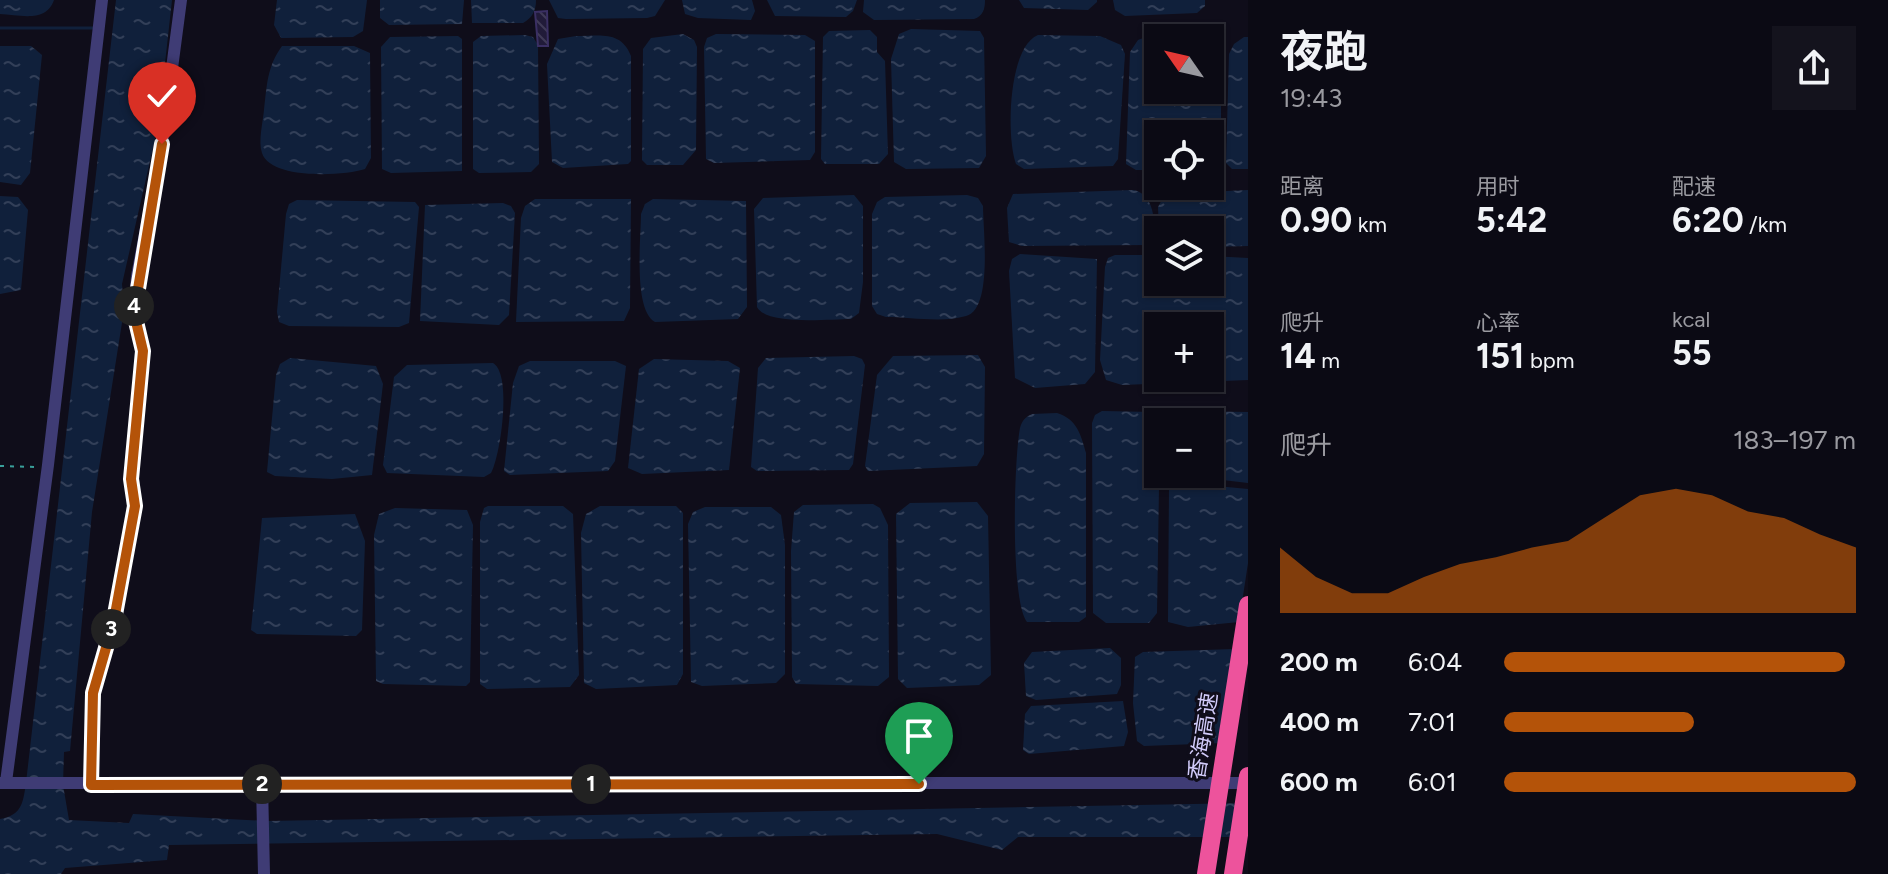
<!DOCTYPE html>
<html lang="zh">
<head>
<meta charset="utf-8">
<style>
	body { margin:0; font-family:Figtree,"Noto Sans SC",sans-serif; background:#14131d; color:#f1f3f6; height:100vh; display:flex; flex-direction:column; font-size:30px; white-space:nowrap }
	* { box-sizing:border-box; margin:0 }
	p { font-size:26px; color:#9a9aa0 }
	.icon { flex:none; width:44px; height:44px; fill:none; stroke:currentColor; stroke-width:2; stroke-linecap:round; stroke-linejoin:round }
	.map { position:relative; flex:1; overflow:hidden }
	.sheet { display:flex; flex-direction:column; background:#0b0a14; width:640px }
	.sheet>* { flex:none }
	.needle { width:52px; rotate:304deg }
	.buttons { position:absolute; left:1144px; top:24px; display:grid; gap:16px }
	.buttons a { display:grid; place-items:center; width:80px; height:80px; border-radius:0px; background:#0b0a14; box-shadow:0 2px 6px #0004,0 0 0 2px #2b2b34; font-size:40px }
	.pin { position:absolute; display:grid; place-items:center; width:68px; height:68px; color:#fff; margin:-82px -34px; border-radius:50% 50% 50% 0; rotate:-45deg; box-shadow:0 0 8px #0007 }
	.pin .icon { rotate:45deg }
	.km { position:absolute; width:40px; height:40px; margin:-20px; border-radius:50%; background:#222; color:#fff; font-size:22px; line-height:40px; text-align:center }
	.round { display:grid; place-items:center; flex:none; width:84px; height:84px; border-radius:0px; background:#14131d }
	.headline { display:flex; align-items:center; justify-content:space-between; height:136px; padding:0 32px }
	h1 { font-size:44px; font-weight:700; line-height:60px }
	.figures { display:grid; grid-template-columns:repeat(3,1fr); gap:12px; height:136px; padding:8px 32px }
	.figures div { display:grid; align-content:center }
	.figures b { font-size:34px; font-weight:700 }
	.figures small { font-size:22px; font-weight:400 }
	.figures p { font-size:22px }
	.chart { height:224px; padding:16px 32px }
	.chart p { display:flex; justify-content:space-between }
	.chart svg { width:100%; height:144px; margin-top:8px; fill:#b45309; opacity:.7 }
	ul { padding:0 32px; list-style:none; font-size:26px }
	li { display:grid; grid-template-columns:128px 96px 1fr; align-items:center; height:60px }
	li i { height:20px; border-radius:10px; background:#b45309 }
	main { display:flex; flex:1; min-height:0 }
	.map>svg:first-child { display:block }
	.water { fill:url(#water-ripples); fill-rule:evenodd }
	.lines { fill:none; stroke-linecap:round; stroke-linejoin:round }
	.stream { stroke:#10203b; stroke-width:3 }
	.building { fill:url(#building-back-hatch); stroke:#3a2f63; stroke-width:2 }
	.path { stroke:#39a09b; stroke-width:2; stroke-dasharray:4 6; stroke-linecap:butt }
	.minor { stroke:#3f3c75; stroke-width:12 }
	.highway-bridge { stroke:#ed539c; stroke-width:18 }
	.route-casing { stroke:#fff; stroke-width:16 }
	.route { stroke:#b45309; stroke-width:10 }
	.labels { text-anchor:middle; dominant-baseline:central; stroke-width:6; stroke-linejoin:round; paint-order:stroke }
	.street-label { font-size:22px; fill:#d1cbfa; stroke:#0f0d1a }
</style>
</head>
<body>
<main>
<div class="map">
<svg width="1248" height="874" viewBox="0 0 1248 874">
	<defs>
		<pattern id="water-ripples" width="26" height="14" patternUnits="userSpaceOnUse" patternTransform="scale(2)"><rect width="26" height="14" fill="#10203b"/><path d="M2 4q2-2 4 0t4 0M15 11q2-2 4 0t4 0" fill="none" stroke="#323f58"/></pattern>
		<pattern id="building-back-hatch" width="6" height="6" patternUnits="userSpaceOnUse" patternTransform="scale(2)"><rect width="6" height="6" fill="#211b39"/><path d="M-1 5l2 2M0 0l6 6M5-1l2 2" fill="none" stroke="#403b57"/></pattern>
	</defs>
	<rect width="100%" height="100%" fill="#0f0d1a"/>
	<g class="water">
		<path d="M 0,0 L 54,0 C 46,23 21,15 0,14 Z"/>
		<path d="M 116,0 L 172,0 L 158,126 L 122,284 L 124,310 L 92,512 L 70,751 L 64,752 L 63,785 L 69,820 L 129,823 L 133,814 L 268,821 L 1248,803 L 1248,837 L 1018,837 L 1002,850 L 937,834 L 169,845 L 167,860 L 65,868 L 61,874 L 0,874 L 0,819 C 22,815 23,803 26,783 Z"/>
		<polygon points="277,0 367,0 363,31 353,37 281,38 274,25"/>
		<polygon points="380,0 464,0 462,24 389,25 380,18"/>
		<path d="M 471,0 L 536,0 C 536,11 532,18 523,23 L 472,23 Z"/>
		<polygon points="549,0 665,0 655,16 647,18 566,19 558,18"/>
		<polygon points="682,0 752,0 755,11 751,20 698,18 685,14"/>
		<polygon points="767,0 857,0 853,11 846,17 775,16"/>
		<path d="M 864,0 L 985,0 C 985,9 983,16 974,19 L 874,20 L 863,12 Z"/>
		<polygon points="1019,0 1097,0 1097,2 1088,10 1024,8"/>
		<polygon points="1113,0 1205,0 1205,6 1197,13 1125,16 1115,10"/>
		<polygon points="911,29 980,31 984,38 986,156 979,168 906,169 894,162 891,59 899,34"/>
		<polygon points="870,30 877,37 877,52 885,61 888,154 879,164 825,164 821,159 823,37 829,31"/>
		<polygon points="683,34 694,40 697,47 696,150 683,165 647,165 642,160 643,49 651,38"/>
		<polygon points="716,34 805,35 815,41 815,152 810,160 714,163 706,159 704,47 707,38"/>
		<polygon points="525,35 533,37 538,45 539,164 531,172 479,173 473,169 473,42 481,36"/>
		<path d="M 1038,35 L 1100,36 L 1121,45 L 1125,54 L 1118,159 L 1113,166 L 1024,169 L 1016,164 C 1006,137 1008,47 1038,35 Z"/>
		<path d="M 576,36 C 600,36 621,30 631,56 L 631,161 L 628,164 L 563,168 L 552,162 L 547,64 L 558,39 Z"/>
		<polygon points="390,37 458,36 462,39 462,171 391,173 382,169 381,47"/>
		<polygon points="1146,37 1207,38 1158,38 1158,90 1210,90 1210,39 1218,45 1221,54 1221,154 1216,168 1210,169 1210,134 1158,134 1158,170 1136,170 1126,164 1130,52 1138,40"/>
		<polygon points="1244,37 1248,37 1248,169 1232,169 1226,163 1229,54 1234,44"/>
		<polygon points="0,46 31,46 42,55 30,173 21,185 0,182"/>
		<path d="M 282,46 L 354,46 L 370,53 L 371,158 L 365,169 C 343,176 271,180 262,153 C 258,141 263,122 264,110 C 267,85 267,67 282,46 Z"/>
		<path d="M 1133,190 C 1155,193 1159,230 1147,245 L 1022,246 L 1009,242 L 1007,208 L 1013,194 Z"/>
		<polygon points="1248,190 1248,246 1210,247 1210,230 1159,230 1158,207 1165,194"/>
		<path d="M 854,195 L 863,206 L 863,282 L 859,313 L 851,319 C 829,319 767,326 757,307 L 754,209 L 763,198 Z"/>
		<path d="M 967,195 L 978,198 L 983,206 C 983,230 993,309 966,316 C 943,323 910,317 886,317 L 877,314 L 872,306 L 872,214 L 877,202 L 885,197 Z"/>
		<polygon points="0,196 18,197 28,210 21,290 0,294"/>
		<polygon points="535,199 631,199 630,308 624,321 516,322 521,218 525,206"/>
		<path d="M 653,199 L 746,201 L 747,307 L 738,319 L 655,322 C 633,310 641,238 641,214 L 645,204 Z"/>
		<polygon points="297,200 415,202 419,207 409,323 399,327 289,326 279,322 277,312 286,214 289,204"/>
		<polygon points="503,203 511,206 515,213 509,315 499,325 420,321 425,205"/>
		<polygon points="1020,254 1097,259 1095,372 1085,384 1035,388 1015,378 1009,271 1012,259"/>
		<path d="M 1115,255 L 1158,255 L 1158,282 L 1210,282 L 1210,256 L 1248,258 L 1248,380 L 1122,385 L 1106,380 L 1100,360 L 1105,267 L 1108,258 ZM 1158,326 L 1210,326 L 1210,378 L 1158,378 Z"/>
		<polygon points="978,355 985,367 984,454 977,466 868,471 865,466 877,375 893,356"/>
		<polygon points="854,356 862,359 865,365 853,464 849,470 757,471 751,467 758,368 766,358"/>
		<polygon points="290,358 376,366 383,384 372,475 332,479 275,476 267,472 276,375 280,364"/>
		<polygon points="654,359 728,361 740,368 729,470 642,474 628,468 639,369"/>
		<polygon points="530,361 615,361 626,366 615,461 608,471 510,475 504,471 513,383 519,366"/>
		<path d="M 493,363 C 512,374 501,454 491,473 L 484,477 L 387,473 L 383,465 L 394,377 L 407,365 Z"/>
		<polygon points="1102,411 1153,412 1160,422 1157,613 1149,623 1106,623 1093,613 1092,423 1095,415"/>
		<polygon points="1187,411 1248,412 1248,483 1173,474 1210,474 1210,422 1176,422"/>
		<path d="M 1057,413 C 1077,419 1081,435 1086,453 L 1086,617 L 1079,622 L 1027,622 C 1010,600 1014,459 1020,428 C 1022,421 1025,417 1032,414 Z"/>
		<polygon points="1184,483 1248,489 1248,563 1239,622 1188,627 1168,622 1169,488"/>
		<polygon points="977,502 988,516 991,675 979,685 907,688 898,679 896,514 910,503"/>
		<polygon points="873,504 880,508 888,525 889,677 878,686 796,684 792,677 791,551 794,512 803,505"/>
		<polygon points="488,506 563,506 573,514 579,675 570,687 487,689 480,684 480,522 484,508"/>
		<polygon points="600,506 676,506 683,513 683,674 677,685 596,689 584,683 581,533 586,514"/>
		<polygon points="705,507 771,507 781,515 785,545 785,674 776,683 702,686 691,682 688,524 693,512"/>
		<polygon points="395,508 467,510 473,525 470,682 466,686 383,684 376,681 374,535 379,514"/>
		<polygon points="355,514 365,541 362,630 356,636 257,634 251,630 262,518"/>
		<polygon points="1110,648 1121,658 1121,685 1117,694 1036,700 1026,696 1024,663 1032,652"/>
		<polygon points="1235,649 1222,743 1144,746 1137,741 1133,703 1135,657 1143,652"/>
		<polygon points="1123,701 1128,732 1124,746 1029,754 1023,750 1025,714 1031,706"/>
	</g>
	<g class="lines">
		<polyline class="stream" points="0,28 96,28"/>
	</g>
	<polygon class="building" points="547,11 548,46 538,46 535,12"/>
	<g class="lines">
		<polyline class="path" points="0,466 35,467"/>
		<g class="minor">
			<polyline points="6,782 48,465 102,0"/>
			<polyline points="0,783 1248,783"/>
			<polyline points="262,784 264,874"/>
			<polyline points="91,785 93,693 114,620 135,506 131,479 143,351 134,313 137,276 162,144 181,0"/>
		</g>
		<g class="highway-bridge">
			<polyline points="1206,874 1248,605"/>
			<polyline points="1233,874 1248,776"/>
		</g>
	</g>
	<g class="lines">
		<g class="route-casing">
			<polyline id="route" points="162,144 134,313 143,351 131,479 135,506 114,620 93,693 91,785 919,784"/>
		</g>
		<use href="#route" class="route"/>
	</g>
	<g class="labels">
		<g class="street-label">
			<text transform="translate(1203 736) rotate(-81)">香海高速</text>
		</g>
	</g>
</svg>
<div class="buttons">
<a><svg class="needle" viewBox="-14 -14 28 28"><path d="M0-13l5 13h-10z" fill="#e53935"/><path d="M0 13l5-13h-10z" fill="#9a9aa0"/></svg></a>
<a><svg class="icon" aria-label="locate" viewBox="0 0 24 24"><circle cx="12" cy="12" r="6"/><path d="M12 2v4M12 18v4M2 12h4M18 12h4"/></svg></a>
<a><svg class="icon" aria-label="layers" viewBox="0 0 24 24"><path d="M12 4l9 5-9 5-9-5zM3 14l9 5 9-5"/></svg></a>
<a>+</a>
<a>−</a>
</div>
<div class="pin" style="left:919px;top:784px;background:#1e9e55"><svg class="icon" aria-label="arrive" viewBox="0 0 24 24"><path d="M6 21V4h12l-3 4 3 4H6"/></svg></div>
<div class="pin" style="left:162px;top:144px;background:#d93025"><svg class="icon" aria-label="check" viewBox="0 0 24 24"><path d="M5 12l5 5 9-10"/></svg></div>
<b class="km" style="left:591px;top:784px">1</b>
<b class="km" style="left:262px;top:784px">2</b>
<b class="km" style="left:111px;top:629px">3</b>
<b class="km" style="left:134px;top:306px">4</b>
</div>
<section class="sheet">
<div class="headline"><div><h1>夜跑</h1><p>19:43</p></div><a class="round"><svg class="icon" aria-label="share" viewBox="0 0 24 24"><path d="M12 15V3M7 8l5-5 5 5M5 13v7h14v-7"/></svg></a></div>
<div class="figures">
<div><p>距离</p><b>0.90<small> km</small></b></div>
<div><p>用时</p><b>5:42</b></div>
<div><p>配速</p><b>6:20<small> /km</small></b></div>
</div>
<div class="figures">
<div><p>爬升</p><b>14<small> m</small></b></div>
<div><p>心率</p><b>151<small> bpm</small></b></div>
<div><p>kcal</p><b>55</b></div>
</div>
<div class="chart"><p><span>爬升</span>183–197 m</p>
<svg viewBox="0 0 160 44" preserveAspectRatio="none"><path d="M0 44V24L10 33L20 38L30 38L40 33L50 29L60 27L70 24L80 22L90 15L100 8L110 6L120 8L130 13L140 15L150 20L160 24V44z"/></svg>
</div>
<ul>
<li><b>200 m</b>6:04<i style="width:97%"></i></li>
<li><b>400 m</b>7:01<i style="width:54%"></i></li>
<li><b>600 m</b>6:01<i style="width:100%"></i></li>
</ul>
</section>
</main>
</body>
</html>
